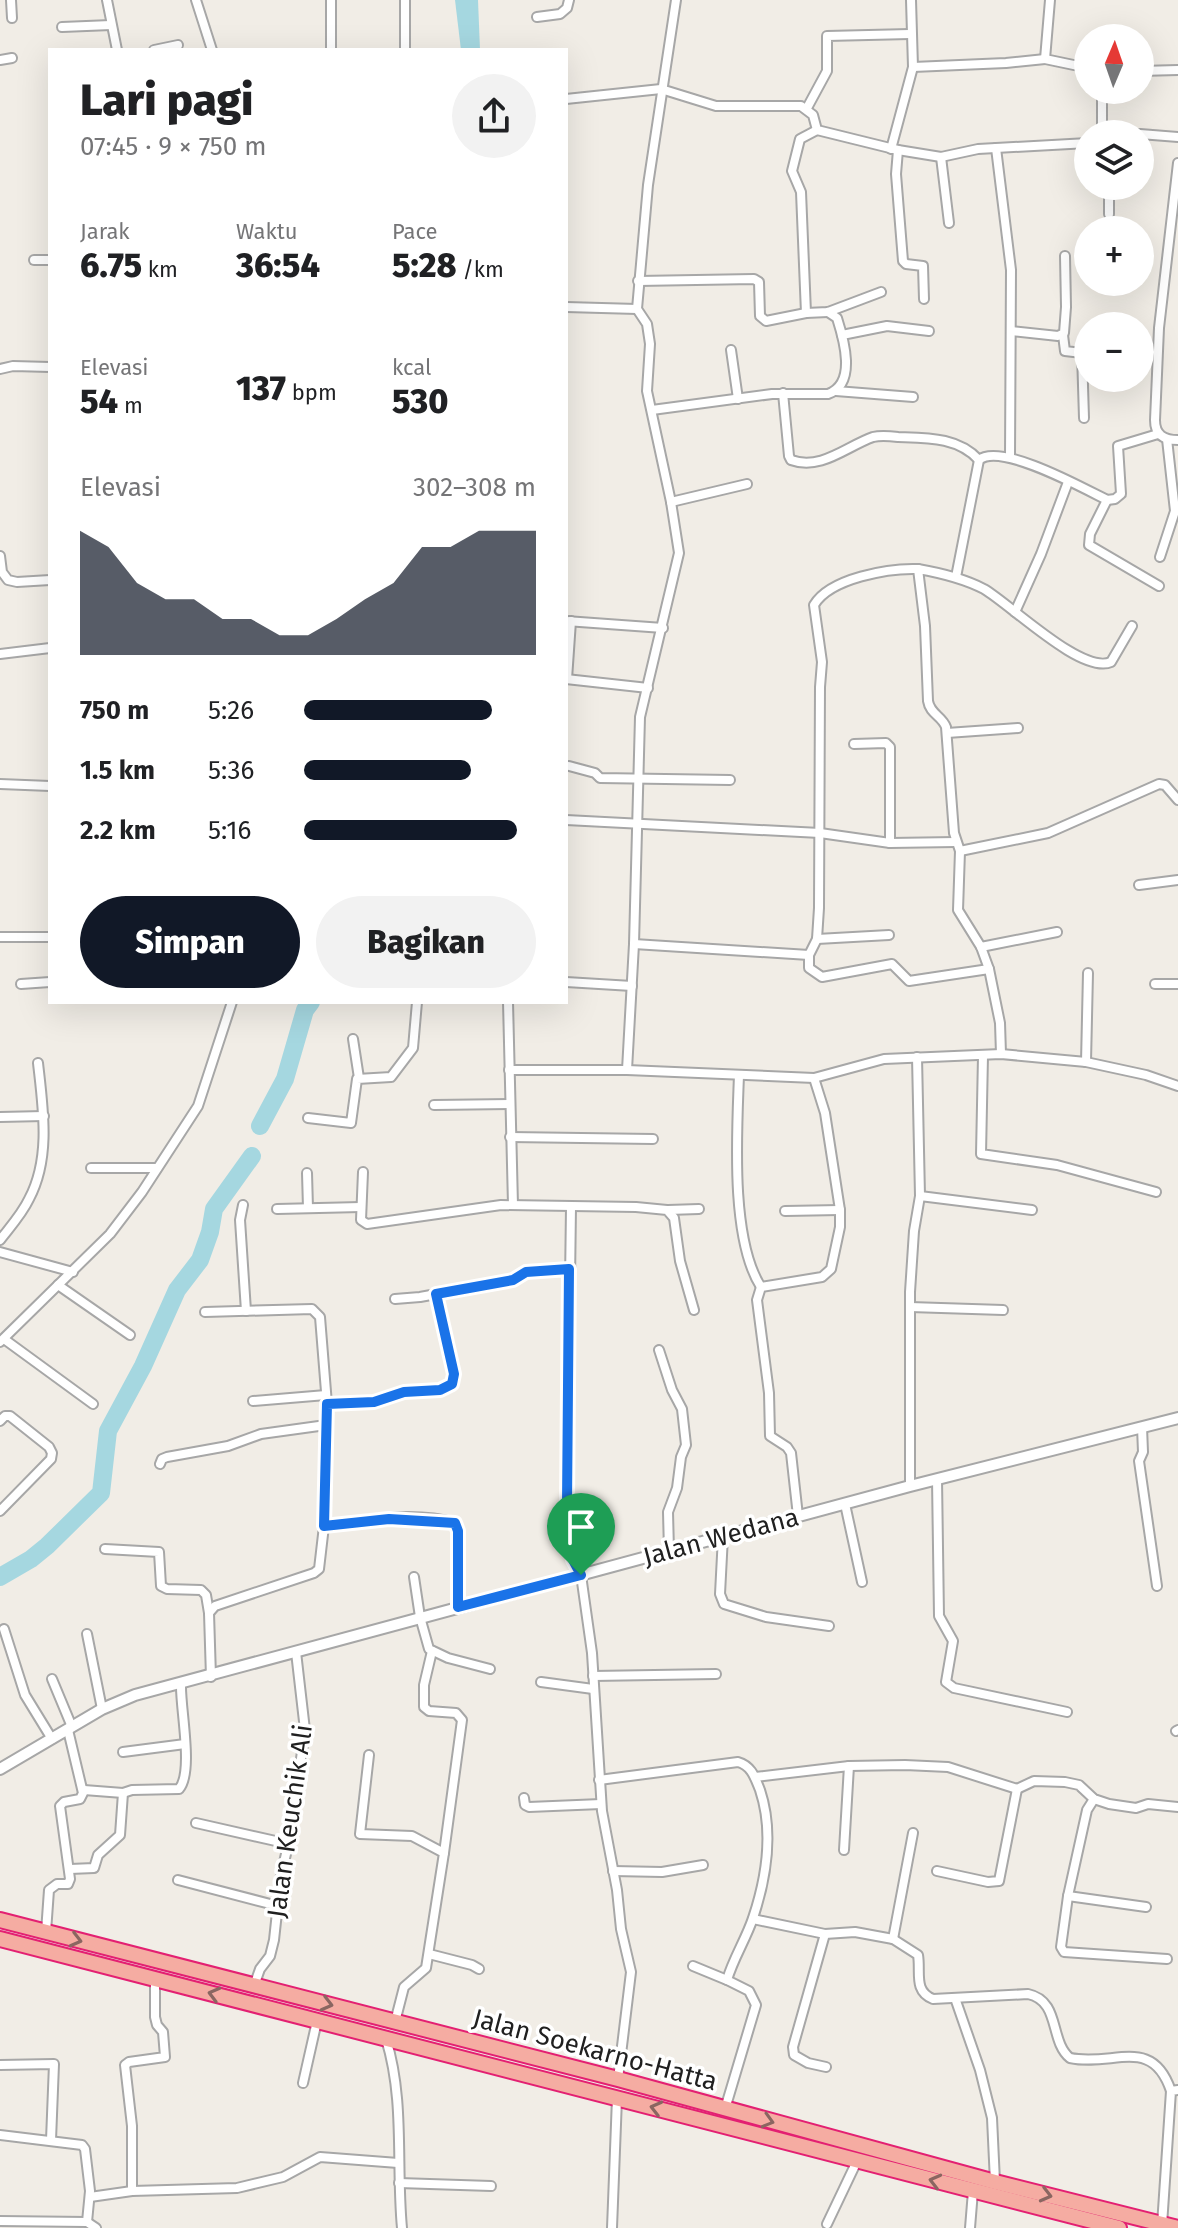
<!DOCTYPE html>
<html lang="id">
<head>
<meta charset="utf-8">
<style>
	body { margin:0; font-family:"Fira Sans",sans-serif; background:#f2f2f2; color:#202124; height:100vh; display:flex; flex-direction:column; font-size:30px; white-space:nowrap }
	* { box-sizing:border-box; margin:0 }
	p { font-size:26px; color:#757577 }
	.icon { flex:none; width:44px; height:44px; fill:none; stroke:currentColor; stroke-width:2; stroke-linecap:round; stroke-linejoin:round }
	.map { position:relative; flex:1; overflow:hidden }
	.drawer { position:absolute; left:48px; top:48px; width:520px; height:956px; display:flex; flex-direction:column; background:#fff; border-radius:0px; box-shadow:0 8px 32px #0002 }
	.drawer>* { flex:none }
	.needle { width:52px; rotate:2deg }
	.fabs { position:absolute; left:1074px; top:24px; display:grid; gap:16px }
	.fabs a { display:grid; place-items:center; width:80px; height:80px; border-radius:50%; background:#fff; box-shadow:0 8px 32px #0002; font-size:40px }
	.pin { position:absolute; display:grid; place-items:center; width:68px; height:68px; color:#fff; margin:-82px -34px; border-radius:50% 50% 50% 0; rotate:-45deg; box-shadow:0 0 8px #0007 }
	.pin .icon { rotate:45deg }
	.round { display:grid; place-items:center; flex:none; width:84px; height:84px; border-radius:42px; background:#f2f2f2 }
	.overview { display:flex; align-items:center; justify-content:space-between; height:136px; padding:0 32px }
	h1 { font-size:44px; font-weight:800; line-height:60px }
	.stats { display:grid; grid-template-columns:repeat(3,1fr); gap:12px; height:136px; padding:8px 32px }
	.stats div { display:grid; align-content:center }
	.stats b { font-size:34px; font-weight:800 }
	.stats small { font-size:22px; font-weight:400 }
	.stats p { font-size:22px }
	.chart { height:224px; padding:16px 32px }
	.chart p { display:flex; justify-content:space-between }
	.chart svg { width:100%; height:144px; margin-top:8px; fill:#111827; opacity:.7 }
	.action { display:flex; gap:16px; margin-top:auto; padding:16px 32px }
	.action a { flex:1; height:92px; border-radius:48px; background:#111827; color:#fff; font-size:32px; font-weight:800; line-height:92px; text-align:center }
	.action a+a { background:#f2f2f2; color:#202124 }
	ul { padding:0 32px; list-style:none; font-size:26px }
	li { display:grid; grid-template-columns:128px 96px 1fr; align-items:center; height:60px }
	li i { height:20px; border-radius:10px; background:#111827 }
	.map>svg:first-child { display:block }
	.water { fill:#a5d7e0 }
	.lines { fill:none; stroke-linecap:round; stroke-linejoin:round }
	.river { stroke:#a5d7e0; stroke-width:18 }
	.minor-casing { stroke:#a7a7a7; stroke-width:12 }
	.tertiary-casing { stroke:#a7a7a7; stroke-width:14 }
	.trunk-casing { stroke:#e32072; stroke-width:18 }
	.minor { stroke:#fff; stroke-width:8 }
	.tertiary { stroke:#fff; stroke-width:10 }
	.trunk { stroke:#f5aca2; stroke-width:14 }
	.oneway { stroke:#8a6661 }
	.route-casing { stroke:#fff; stroke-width:16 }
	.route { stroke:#1a73e8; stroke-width:10 }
	.labels { text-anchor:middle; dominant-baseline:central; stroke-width:7; stroke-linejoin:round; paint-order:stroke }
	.street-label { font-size:26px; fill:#202020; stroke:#fff }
</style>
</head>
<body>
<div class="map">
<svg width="1178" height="2228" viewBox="0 0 1178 2228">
	<rect width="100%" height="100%" fill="#f1ede6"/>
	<polygon class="water" points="455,0 478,0 480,50 461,50"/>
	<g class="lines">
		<g class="river">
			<polyline points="260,1126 285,1079 305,1010 311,1002"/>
			<polyline points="0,1577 31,1559 47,1546 101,1493 108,1431 143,1366 177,1290 200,1260 210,1232 214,1209 252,1156"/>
		</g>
		<g class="minor-casing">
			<g id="minor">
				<polyline points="11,0 12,18"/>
				<polyline points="107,0 117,50"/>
				<polyline points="196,0 212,50"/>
				<polyline points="331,0 331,50"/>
				<polyline points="405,0 405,50"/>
				<polyline points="1050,0 1045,59 1088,68"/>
				<polyline points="537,17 560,14 567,8 569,0"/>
				<polyline points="62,27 111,25"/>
				<polyline points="154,50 178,45"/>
				<polyline points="0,60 12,58"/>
				<polyline points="913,67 1006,63 1045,59"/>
				<polyline points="1140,71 1178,70"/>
				<polyline points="1102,90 1102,134"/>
				<polyline points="566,99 661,89 716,106 801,106 813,115 817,130 898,150 941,157 978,149 1088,143"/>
				<polyline points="807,108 827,71 827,36 910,34"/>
				<polyline points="1140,134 1178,137"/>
				<polyline points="996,148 1011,270 1010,456"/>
				<polyline points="891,149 913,67 911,0"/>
				<polyline points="898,150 896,174 903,261 906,264 923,266 924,299"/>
				<polyline points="941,157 949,223"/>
				<path d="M 1178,163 L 1159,328 L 1155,420 C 1155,435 1164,440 1178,440"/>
				<polyline points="1109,186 1109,214"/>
				<polyline points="34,260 50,260"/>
				<polyline points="638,281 754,279 759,282 760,316 766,321 806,313 828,312 881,292"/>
				<polyline points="566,307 637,309"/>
				<polyline points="806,313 801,192 792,171 800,139 817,130"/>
				<polyline points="1011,331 1058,336 1064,333 1066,307 1065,256"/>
				<polyline points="842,335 887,326 929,331"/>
				<polyline points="1063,335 1065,351 1082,353 1084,418"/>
				<polyline points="731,350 738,399"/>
				<polyline points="0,369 13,366 50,367"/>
				<polyline points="836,391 913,397"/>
				<path d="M 783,393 L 789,456 L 791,460 C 821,471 847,446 873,437 C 881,435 890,436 898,437 C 927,438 958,437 979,460"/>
				<path d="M 652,410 L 772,394 L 828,394 C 857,384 844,340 837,318 L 828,312"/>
				<polyline points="1107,500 1115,499 1121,494 1118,446 1158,434"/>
				<polyline points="671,502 747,484"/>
				<polyline points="0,556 2,572 8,580 17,582 50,580"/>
				<polyline points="1160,557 1175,511 1167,439"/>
				<path d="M 956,577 L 979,460 C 1000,442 1083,488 1107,500 L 1090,534 L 1089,545 L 1159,586"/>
				<polyline points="1015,612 1041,554 1068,482"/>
				<polyline points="566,621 663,628"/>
				<polyline points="0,654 50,648"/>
				<polyline points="566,679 648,688"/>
				<polyline points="567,679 571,621"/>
				<polyline points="947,733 1018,728"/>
				<polyline points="854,744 886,743 890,747 890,843"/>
				<polyline points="569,766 595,773 600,778 730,780"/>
				<polyline points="0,784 50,786"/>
				<polyline points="566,820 820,833 890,843 956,842"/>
				<polyline points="960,851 1048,833 1159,784 1165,785 1178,800"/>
				<polyline points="1139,885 1178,880"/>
				<polyline points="0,937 50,937"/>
				<polyline points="817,939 889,935"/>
				<path d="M 634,944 L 809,955 L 817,939 L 819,908 L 820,687 L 822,662 L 814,605 C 830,578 889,568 918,569"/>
				<polyline points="981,947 1057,932"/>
				<polyline points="809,955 809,968 822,977 892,964 909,981 989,969"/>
				<polyline points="566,982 632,986"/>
				<polyline points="21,984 50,982"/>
				<polyline points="1155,984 1178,984"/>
				<polyline points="508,1002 513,1205"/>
				<polyline points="353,1039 359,1078"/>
				<path d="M 1001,1054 L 1000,1023 L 989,969 L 981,947 L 958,910 L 960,851 L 954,833 L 946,727 C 942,716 930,714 928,701 L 925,626 L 918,569 C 941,573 963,578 984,589 C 1010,604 1082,675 1111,662 L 1132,626"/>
				<polyline points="983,1056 981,1154 1057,1165 1156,1192"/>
				<polyline points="1086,1062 1088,973"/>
				<polyline points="509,1070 627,1070 814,1078 884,1059 1001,1054 1086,1062 1146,1075 1178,1086"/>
				<polyline points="627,1070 634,944 640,717 679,553 671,502 647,391 650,344 647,324 637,309 648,185 676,0"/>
				<path d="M 739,1075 C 737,1132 730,1239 761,1287"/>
				<polyline points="434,1105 510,1104"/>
				<polyline points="0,1117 44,1116"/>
				<polyline points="308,1118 351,1123 357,1079 391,1077 413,1048 417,1002"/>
				<polyline points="510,1137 653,1139"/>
				<polyline points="91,1168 157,1168"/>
				<polyline points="363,1172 361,1220 367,1224 501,1205 636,1207 667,1210 674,1218 680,1261 694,1310"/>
				<polyline points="307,1173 308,1208"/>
				<polyline points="920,1196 1032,1210"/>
				<polyline points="243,1205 240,1220 246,1311"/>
				<polyline points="571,1207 567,1505 573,1560 581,1575 592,1653 602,1811 617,1890 621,1929 631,1972 618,2079"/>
				<polyline points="277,1209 361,1207"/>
				<polyline points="668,1210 699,1209"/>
				<polyline points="785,1211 840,1210"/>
				<path d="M 0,1240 C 10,1227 22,1214 29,1199 C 51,1158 43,1108 38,1063"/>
				<polyline points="0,1252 73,1272"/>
				<polyline points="58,1285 130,1335"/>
				<polyline points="395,1299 420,1297 513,1280 526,1272 569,1269"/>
				<polyline points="910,1307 1003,1310"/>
				<polyline points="205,1312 312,1309 320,1317 327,1404 324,1526 319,1569 314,1573 215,1606 209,1613 211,1677"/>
				<polyline points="4,1339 93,1404"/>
				<polyline points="0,1342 110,1234 142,1192 198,1106 232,1002"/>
				<polyline points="659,1350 672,1390 682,1409 686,1445 681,1457 677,1488 668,1512 669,1551"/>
				<polyline points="253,1401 326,1395"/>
				<polyline points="327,1404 374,1402 404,1392 440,1390 452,1384 454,1374 436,1294"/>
				<polyline points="0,1421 5,1416 10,1416 49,1447 52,1453 51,1459 0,1511"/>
				<polyline points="1142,1427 1143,1452 1139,1461 1157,1586"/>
				<polyline points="160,1464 162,1459 167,1457 228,1446 261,1434 326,1425"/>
				<polyline points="937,1479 939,1616 953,1641 946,1682 954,1688 1067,1712"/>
				<polyline points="910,1486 910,1292 914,1231 920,1196 917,1057"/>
				<polyline points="845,1504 862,1582"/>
				<polyline points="798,1516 791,1453 787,1447 770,1436 769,1393 757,1300 761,1287 822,1277 831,1269 840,1227 840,1210 825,1113 814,1078"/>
				<path d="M 324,1526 C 365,1520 415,1511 455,1523 L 458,1531 L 458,1607"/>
				<polyline points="723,1536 720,1594 724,1604 766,1617 829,1626"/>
				<polyline points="105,1549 159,1552 161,1586 167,1589 201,1590 206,1595 209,1613"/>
				<polyline points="414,1577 420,1617 429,1649 448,1658 490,1669"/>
				<polyline points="4,1629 25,1695 52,1739"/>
				<polyline points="87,1634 102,1709"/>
				<polyline points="432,1651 424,1685 424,1707 429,1711 456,1713 462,1720 444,1853"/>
				<polyline points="593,1676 716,1674"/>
				<polyline points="52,1679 72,1727"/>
				<polyline points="541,1682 593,1689"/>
				<polyline points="1176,1731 1178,1730"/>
				<polyline points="123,1752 185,1744"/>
				<polyline points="369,1755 360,1834 412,1836 444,1853 426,1968 404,1987 395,2022"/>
				<polyline points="755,1777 849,1766 905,1765 948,1767 1017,1789 1034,1781 1065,1782 1079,1785 1094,1799 1109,1804 1136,1808 1148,1804 1178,1807"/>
				<path d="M 599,1780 L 738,1762 C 752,1766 755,1778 760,1790 C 774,1832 767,1876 753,1918 C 746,1939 733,1959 727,1980 L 749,1991 L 756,2005 L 725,2109"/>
				<polyline points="84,1790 123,1793"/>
				<polyline points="524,1798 525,1805 529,1807 601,1804"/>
				<polyline points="1094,1799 1087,1810 1068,1896 1061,1947 1064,1952 1167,1959"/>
				<polyline points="196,1823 289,1844"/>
				<polyline points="844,1850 849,1766"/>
				<path d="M 70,1869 L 94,1868 L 98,1855 L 120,1835 L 123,1793 L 132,1790 L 179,1789 C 194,1772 180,1708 181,1684"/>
				<polyline points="613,1871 662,1872 703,1865"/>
				<polyline points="937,1871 988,1882 999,1881 1017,1789"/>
				<polyline points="178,1880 278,1906"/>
				<polyline points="1068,1896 1146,1907"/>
				<path d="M 753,1919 L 825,1934 L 855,1932 L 893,1939 L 918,1955 C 921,1972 913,1991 933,1999 L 1028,1994 C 1061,2001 1049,2041 1070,2058 C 1114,2067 1152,2035 1171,2091"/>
				<polyline points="46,1932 49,1890 57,1884 68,1884 70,1879 60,1806 64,1802 80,1799 83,1793 68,1730"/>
				<polyline points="825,1934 793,2047 794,2055 808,2063 826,2067"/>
				<polyline points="893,1939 913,1833"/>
				<polyline points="429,1954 472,1965 479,1969"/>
				<polyline points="693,1966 727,1980"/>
				<polyline points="254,1986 260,1969 270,1956 274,1940 281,1875 290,1837 305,1730 296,1652"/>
				<polyline points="955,1998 980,2070 992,2118 995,2182"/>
				<path d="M 386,2039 C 405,2100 396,2165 402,2228"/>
				<polyline points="0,2065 54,2064 51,2140"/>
				<polyline points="303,2083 317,2021"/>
				<polyline points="0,2135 82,2145 85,2149 90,2191 87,2222"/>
				<polyline points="399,2183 491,2186"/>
				<polyline points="132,2191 237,2188 283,2177 320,2157 398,2163"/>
				<polyline points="90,2197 132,2191 132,2126 125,2065 129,2062 165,2057 163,2032 157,2025 155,2017 155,1978"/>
				<polyline points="0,2221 87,2222 96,2228"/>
				<polyline points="827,2224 857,2161"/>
				<polyline points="1162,2225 1171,2091 1178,2090"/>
				<polyline points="612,2228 617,2098"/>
				<polyline points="970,2228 973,2191"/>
			</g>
		</g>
		<g class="tertiary-casing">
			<polyline id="tertiary" points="0,1769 102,1709 135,1695 910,1486 1178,1418"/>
		</g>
		<g class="trunk-casing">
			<g id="trunk">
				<polyline points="0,1920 618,2079 995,2182 1178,2228"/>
				<polyline points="0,1939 1119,2228"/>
			</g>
		</g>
		<use href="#minor" class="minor"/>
		<use href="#tertiary" class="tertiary"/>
		<use href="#trunk" class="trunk"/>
	</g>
	<defs><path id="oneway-chevron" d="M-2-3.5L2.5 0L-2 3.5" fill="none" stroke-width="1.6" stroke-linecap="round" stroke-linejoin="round" transform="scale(2)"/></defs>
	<g class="oneway">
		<use href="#oneway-chevron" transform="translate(76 1940) rotate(14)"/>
		<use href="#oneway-chevron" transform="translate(214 1994) rotate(-165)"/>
		<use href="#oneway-chevron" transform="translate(327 2004) rotate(14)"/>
		<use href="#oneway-chevron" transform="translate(656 2108) rotate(-166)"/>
		<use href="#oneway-chevron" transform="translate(768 2121) rotate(16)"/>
		<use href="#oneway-chevron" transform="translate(935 2181) rotate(-166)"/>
		<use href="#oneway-chevron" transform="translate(1046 2195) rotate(14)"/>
	</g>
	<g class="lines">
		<g class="route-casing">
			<polygon id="route" points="569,1269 567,1505 573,1560 581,1575 458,1607 458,1531 455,1523 389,1519 324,1526 327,1404 374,1402 404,1392 440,1390 452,1384 454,1374 436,1294 513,1280 526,1272"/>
		</g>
		<use href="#route" class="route"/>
	</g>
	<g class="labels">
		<g class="street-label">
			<text transform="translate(721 1537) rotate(-15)">Jalan Wedana</text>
			<text transform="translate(290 1821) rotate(-82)">Jalan Keuchik Ali</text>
			<text transform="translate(595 2050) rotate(15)">Jalan Soekarno-Hatta</text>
		</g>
	</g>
</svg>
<div class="fabs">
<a><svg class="needle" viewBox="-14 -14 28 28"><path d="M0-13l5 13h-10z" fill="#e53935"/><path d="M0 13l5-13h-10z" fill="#757577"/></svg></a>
<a><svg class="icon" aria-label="layers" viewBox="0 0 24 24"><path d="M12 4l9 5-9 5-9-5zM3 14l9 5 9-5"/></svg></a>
<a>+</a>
<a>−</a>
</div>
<div class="pin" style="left:581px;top:1575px;background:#1e9e55"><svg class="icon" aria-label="arrive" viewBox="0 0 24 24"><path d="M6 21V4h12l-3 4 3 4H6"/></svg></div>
<section class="drawer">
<div class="overview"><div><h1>Lari pagi</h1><p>07:45 · 9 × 750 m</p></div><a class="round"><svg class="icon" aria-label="share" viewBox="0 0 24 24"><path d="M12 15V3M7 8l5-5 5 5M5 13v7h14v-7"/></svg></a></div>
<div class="stats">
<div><p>Jarak</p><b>6.75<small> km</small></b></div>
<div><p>Waktu</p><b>36:54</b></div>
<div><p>Pace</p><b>5:28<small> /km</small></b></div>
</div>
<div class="stats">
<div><p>Elevasi</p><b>54<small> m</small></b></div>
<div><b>137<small> bpm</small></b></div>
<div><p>kcal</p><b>530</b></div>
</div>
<div class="chart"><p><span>Elevasi</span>302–308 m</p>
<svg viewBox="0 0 160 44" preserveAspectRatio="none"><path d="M0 44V6L10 11L20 22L30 27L40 27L50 33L60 33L70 38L80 38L90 33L100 27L110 22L120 11L130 11L140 6L150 6L160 6V44z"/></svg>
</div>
<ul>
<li><b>750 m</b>5:26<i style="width:81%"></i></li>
<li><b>1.5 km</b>5:36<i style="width:72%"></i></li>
<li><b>2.2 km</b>5:16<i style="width:92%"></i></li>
</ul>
<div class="action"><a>Simpan</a><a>Bagikan</a></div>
</section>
</div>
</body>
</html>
